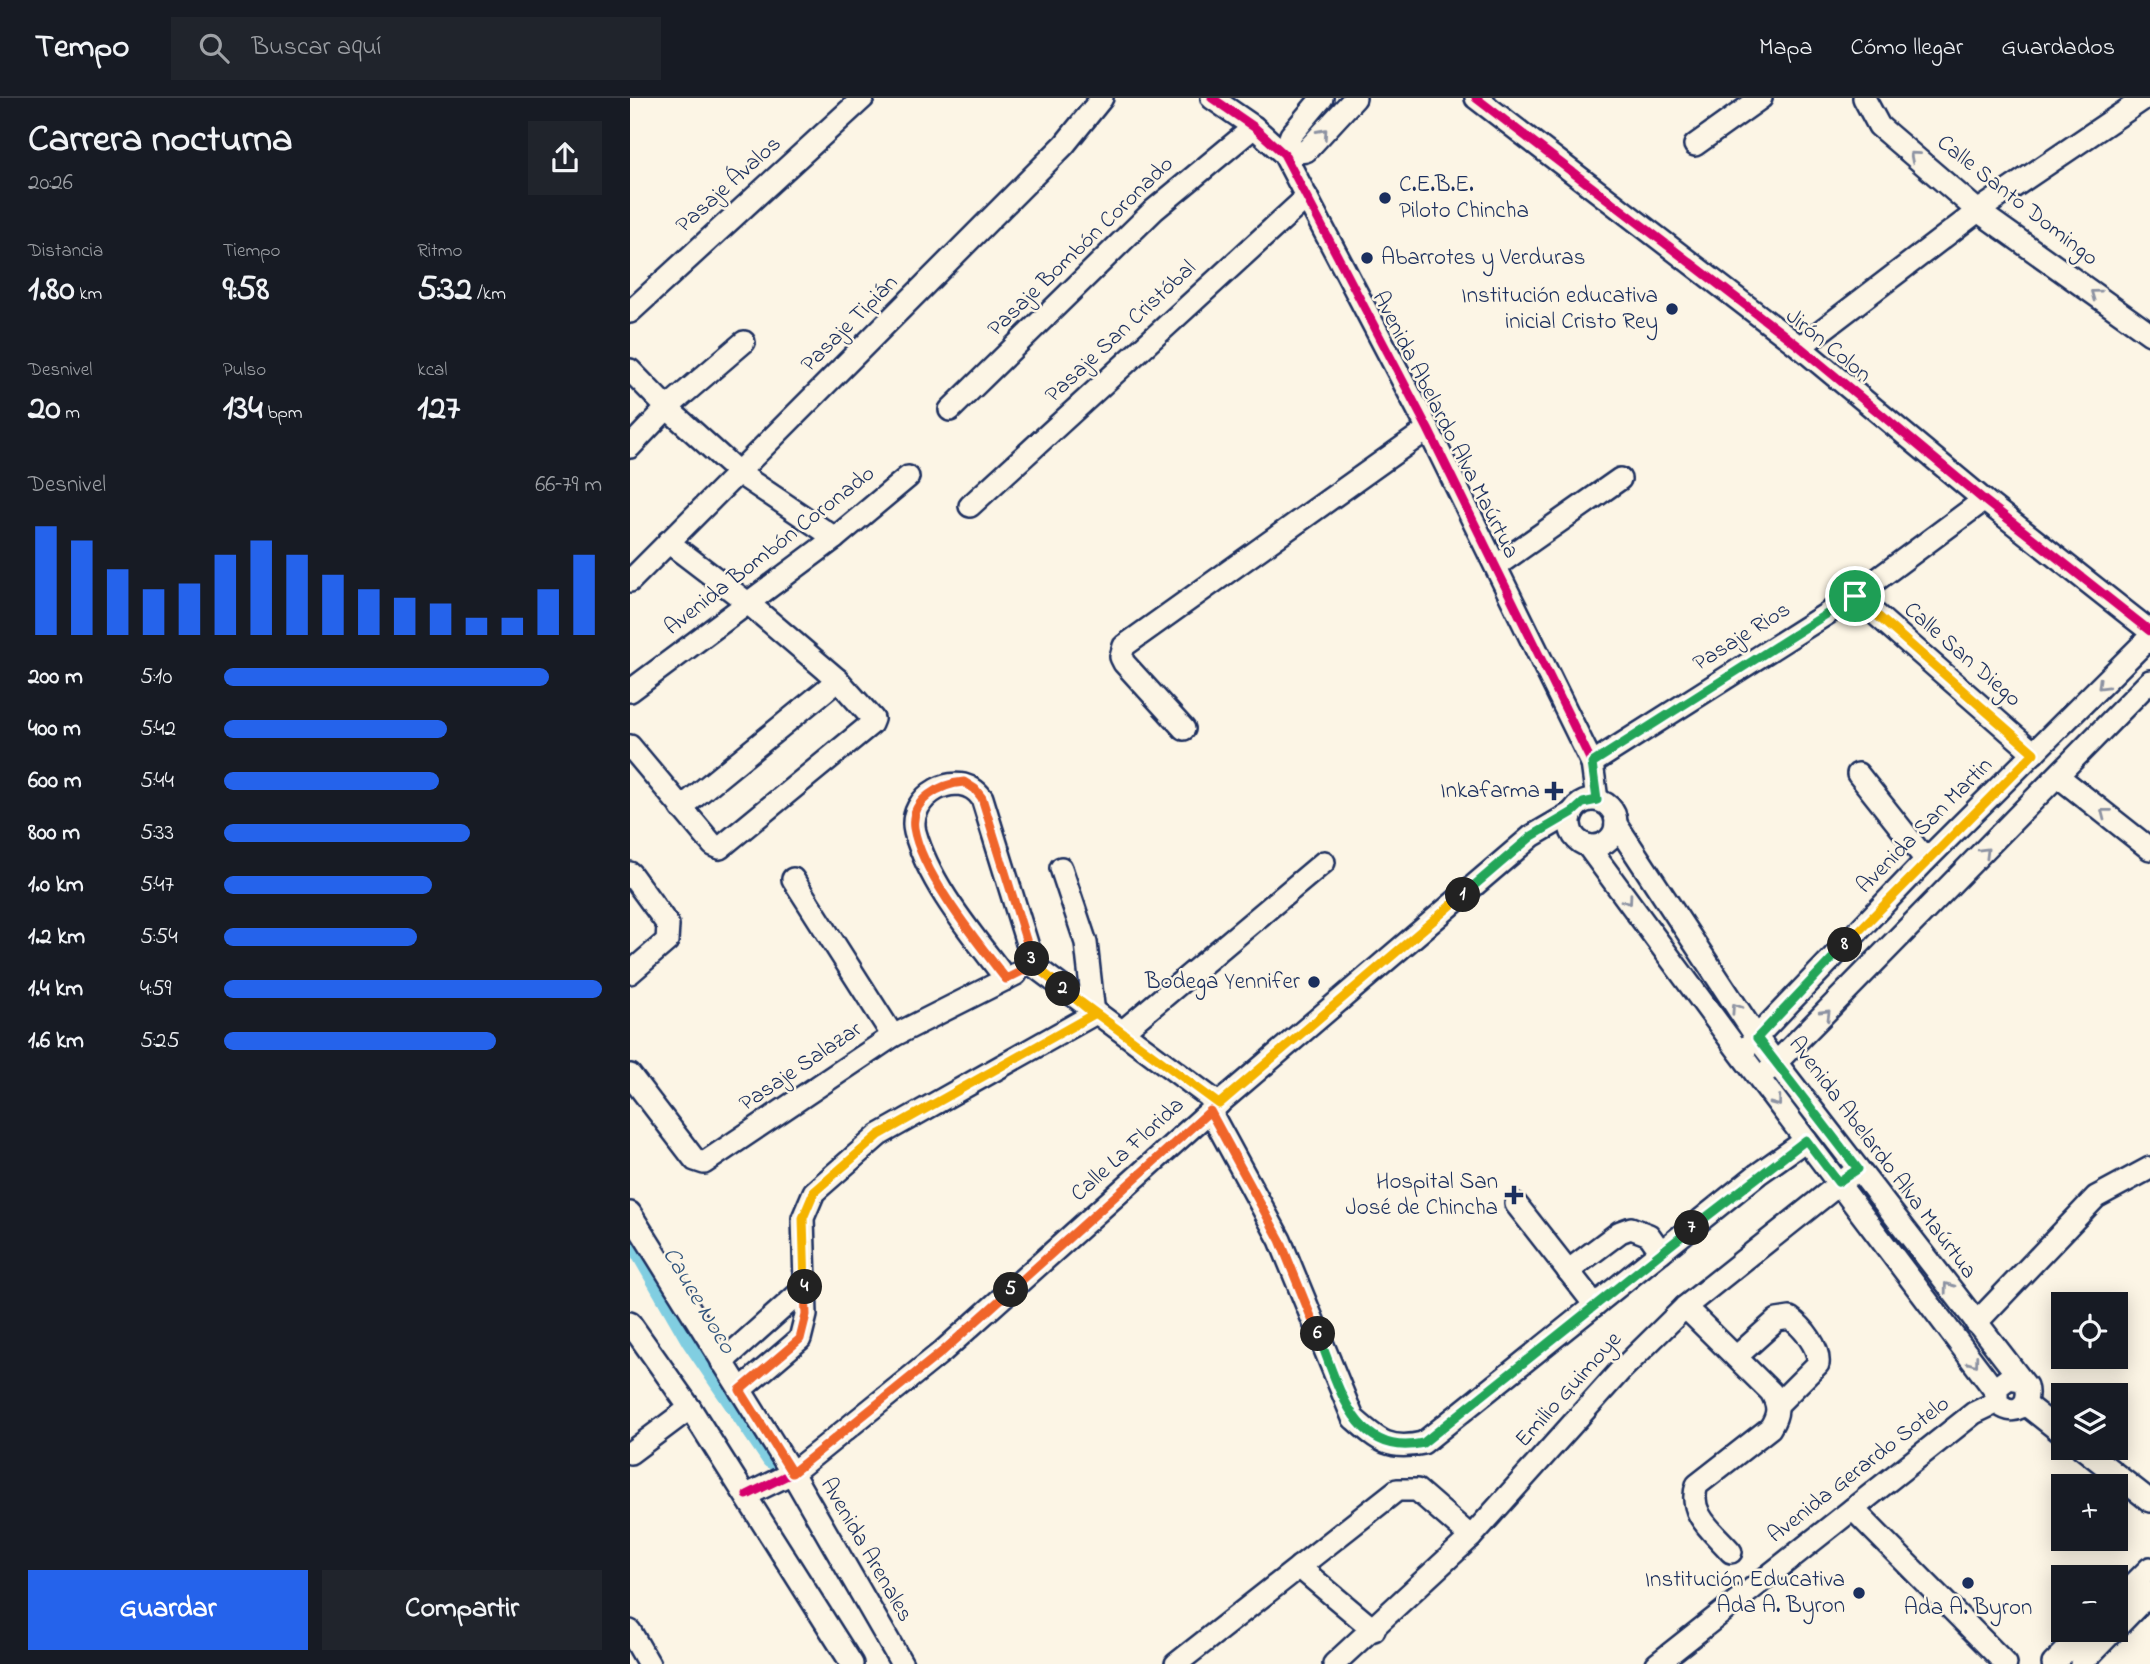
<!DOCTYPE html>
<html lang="es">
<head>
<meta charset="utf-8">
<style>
	body { margin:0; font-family:"Indie Flower",sans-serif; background:#20242c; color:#f1f3f6; height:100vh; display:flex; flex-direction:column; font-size:26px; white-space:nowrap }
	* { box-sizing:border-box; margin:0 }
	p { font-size:23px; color:#9ea1a6 }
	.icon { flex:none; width:38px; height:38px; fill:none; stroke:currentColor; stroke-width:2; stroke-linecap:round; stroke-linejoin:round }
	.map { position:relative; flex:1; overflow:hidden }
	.side { display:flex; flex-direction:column; background:#171b24; width:630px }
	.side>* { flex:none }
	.tools { position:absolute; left:1421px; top:1194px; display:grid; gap:14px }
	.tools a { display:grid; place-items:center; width:77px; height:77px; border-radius:0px; background:#171b24; box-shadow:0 4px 18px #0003; font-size:35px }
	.pin { position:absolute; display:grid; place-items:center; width:60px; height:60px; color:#fff; margin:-30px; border:4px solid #fff; border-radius:50%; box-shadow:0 2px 7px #0007 }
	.km { position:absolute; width:35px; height:35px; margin:-18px; border-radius:50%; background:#222; color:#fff; font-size:19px; line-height:35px; text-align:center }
	.round { display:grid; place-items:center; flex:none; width:74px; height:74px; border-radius:0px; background:#20242c }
	.head { display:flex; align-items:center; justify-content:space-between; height:119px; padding:0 28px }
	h1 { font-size:38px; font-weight:700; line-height:52px }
	.stats { display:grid; grid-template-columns:repeat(3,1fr); gap:10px; height:119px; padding:7px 28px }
	.stats div { display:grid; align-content:center }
	.stats b { font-size:35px; font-weight:700 }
	.stats small { font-size:19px; font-weight:400 }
	.stats p { font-size:19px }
	.chart { height:196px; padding:14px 28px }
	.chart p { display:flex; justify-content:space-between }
	.chart svg { width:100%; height:126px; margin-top:7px; stroke:#2563eb; stroke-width:6 }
	.button { display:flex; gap:14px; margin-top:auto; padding:14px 28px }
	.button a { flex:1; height:80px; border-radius:0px; background:#2563eb; color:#fff; font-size:28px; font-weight:700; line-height:80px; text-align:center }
	.button a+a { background:#20242c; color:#f1f3f6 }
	ul { padding:0 28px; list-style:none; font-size:23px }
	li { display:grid; grid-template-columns:112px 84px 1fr; align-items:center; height:52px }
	li i { height:18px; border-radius:9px; background:#2563eb }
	header { display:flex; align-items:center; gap:42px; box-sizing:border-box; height:98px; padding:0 35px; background:#171b24; border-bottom:2px solid #363941 }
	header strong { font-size:33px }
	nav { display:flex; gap:38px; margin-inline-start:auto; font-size:24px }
	.search { width:490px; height:63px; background:#20242c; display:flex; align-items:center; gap:18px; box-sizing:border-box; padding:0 24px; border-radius:0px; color:#9ea1a6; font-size:26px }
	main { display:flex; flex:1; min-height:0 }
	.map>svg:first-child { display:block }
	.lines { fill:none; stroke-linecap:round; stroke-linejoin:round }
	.canal { stroke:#81cee1; stroke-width:18 }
	.minor-casing { stroke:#1b2f5e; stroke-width:26 }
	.minor { stroke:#fcf5e5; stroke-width:21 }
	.cycleway-casing { stroke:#fcf5e5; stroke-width:13 }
	.cycleway { stroke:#d6006c; stroke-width:9 }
	.oneway { stroke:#8c92a2 }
	.split-1-casing { stroke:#fff; stroke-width:14 }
	.split-2-casing { stroke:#fff; stroke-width:14 }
	.split-3-casing { stroke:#fff; stroke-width:14 }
	.split-4-casing { stroke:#fff; stroke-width:14 }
	.split-5-casing { stroke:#fff; stroke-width:14 }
	.split-6-casing { stroke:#fff; stroke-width:14 }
	.split-7-casing { stroke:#fff; stroke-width:14 }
	.split-8-casing { stroke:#fff; stroke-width:14 }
	.split-9-casing { stroke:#fff; stroke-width:14 }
	.split-1 { stroke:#22a559; stroke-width:9 }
	.split-2 { stroke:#f5b400; stroke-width:9 }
	.split-3 { stroke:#f0652b; stroke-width:9 }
	.split-4 { stroke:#f5b400; stroke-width:9 }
	.split-5 { stroke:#f0652b; stroke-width:9 }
	.split-6 { stroke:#f0652b; stroke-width:9 }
	.split-7 { stroke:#22a559; stroke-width:9 }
	.split-8 { stroke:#22a559; stroke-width:9 }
	.split-9 { stroke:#f5b400; stroke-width:9 }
	.poi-dot { fill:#1b2f5e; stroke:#fcf5e5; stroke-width:2.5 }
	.labels { text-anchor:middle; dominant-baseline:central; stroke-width:5; stroke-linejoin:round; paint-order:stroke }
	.street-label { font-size:23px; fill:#1b2f5e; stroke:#fcf5e5 }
	.poi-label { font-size:23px; fill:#1b2f5e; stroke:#fcf5e5; text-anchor:end }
	.water-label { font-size:24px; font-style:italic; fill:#34577f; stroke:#fcf5e5 }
</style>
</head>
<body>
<header>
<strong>Tempo</strong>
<div class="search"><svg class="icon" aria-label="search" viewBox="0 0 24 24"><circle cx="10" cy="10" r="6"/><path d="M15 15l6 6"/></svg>Buscar aquí</div>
<nav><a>Mapa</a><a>Cómo llegar</a><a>Guardados</a></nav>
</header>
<main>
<section class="side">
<div class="head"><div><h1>Carrera nocturna</h1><p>20:26</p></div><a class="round"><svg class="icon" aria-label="share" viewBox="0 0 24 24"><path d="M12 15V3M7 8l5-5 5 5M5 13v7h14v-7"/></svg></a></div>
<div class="stats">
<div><p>Distancia</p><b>1.80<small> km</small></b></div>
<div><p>Tiempo</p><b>9:58</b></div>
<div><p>Ritmo</p><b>5:32<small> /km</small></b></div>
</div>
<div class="stats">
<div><p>Desnivel</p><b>20<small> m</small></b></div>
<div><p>Pulso</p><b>134<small> bpm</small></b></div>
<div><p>kcal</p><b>127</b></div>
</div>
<div class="chart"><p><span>Desnivel</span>66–79 m</p>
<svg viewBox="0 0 160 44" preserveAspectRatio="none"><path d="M5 44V6M15 44V11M25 44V21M35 44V28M45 44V26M55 44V16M65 44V11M75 44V16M85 44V23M95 44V28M105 44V31M115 44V33M125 44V38M135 44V38M145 44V28M155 44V16"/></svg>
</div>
<ul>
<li><b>200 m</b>5:10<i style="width:86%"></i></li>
<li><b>400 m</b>5:42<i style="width:59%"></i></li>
<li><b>600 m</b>5:44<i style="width:57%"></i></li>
<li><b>800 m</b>5:33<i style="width:65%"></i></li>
<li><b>1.0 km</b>5:47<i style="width:55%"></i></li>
<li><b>1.2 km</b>5:54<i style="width:51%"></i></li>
<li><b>1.4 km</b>4:59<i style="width:100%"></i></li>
<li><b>1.6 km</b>5:25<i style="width:72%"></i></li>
</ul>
<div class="button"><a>Guardar</a><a>Compartir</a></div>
</section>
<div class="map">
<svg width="1520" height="1566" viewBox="0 0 1520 1566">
	<rect width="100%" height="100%" fill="#fcf5e5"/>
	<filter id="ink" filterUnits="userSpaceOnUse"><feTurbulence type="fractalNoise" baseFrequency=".0143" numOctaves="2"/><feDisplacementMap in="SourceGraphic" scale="14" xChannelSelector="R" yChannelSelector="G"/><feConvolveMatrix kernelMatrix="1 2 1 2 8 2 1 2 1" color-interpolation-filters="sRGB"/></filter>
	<g filter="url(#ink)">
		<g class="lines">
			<polyline class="canal" points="0,1138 61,1244 141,1362"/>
			<g class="minor-casing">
				<g id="minor">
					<polyline points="582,0 624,29 654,56 798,331 962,665 967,702"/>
					<polyline points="846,0 1170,249 1354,402 1520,533"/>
					<polyline points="1234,0 1249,28 1348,113 1520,236"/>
					<polyline points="1065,47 1131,0"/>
					<polyline points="654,56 676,53 725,0"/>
					<polyline points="654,56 661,37 692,0"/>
					<polyline points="0,214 233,0"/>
					<polyline points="1170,249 1348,113 1515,0"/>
					<polyline points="0,272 37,310 110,376 205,440"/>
					<polyline points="320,312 524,112 624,29"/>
					<polyline points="0,349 37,310 114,244"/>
					<polyline points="340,408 677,99"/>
					<polyline points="866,468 990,381"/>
					<polyline points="0,483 434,47 472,0"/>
					<polyline points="1225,498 1404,655"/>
					<polyline points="0,593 205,440 278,379"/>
					<polyline points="554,631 494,565 491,559 494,548 798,331"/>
					<polyline points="0,648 83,747 90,750 241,626 243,621 208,582 118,505 38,444"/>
					<polyline points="962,665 1225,498 1354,402"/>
					<polyline points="1228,676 1296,762"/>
					<polyline points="1429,679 1520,751"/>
					<circle cx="963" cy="725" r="23"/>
					<polyline points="51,710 208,582"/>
					<path d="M 986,726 L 1127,940 L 1396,1288 C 1402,1309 1382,1320 1367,1304 L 1367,1289 L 1379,1280 L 1390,1282"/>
					<polyline points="957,747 1110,955 1366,1294"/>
					<polyline points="0,775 38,827 37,843 0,875"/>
					<polyline points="163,781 263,938"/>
					<path d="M 376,881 C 343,837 300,788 285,734 C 276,699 328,667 352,700 L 404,868 L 589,1006"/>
					<polyline points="493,933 694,764"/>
					<polyline points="1117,949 1296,762 1520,539"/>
					<polyline points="1139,972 1520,583"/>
					<polyline points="0,977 65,1062 74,1065 263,938 386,876"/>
					<path d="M 580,1013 L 650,1142 L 723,1320 C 748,1342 759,1353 793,1345 L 1128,1076 L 1176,1042"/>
					<polyline points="886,1106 965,1207"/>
					<polyline points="0,1115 162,1375 272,1566"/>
					<polyline points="938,1173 990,1134 1001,1130 1019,1137 1031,1154"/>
					<path d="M 1055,1209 L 1141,1294 C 1149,1308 1149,1316 1140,1330 L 1067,1387 C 1057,1416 1084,1434 1101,1454"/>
					<polyline points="0,1225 60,1310 222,1566"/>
					<polyline points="1346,1225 1466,1099 1520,1070"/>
					<path d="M 1106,1259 L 1147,1222 L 1160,1220 C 1173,1229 1190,1250 1188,1266 L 1148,1306"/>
					<polyline points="92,1264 175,1190"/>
					<polyline points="110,1292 170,1241 176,1217 173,1120 184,1094 249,1037 464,916 456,845 431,770"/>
					<polyline points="1395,1306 1433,1336"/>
					<polyline points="1451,1349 1520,1403"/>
					<polyline points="0,1355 60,1310"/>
					<polyline points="117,1397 162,1375 313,1253 580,1013 902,738 943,714"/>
					<polyline points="1223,1411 1376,1566"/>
					<polyline points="669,1469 744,1532"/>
					<polyline points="1486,1504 1520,1470"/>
					<polyline points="1486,1530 1520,1495"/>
					<polyline points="0,1533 19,1566"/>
					<polyline points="546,1566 767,1392 787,1392 841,1439"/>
					<polyline points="704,1566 841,1439 990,1273 1055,1209 1228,1071"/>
					<polyline points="1027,1566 1344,1315 1367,1304"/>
					<polyline points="1423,1566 1458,1531"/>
					<polyline points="1451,1566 1485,1531"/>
				</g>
			</g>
			<use href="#minor" class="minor"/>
			<g class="cycleway-casing">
				<g id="cycleway">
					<polyline points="582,0 624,29 654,56 798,331 962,665 967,702"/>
					<polyline points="846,0 1170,249 1354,402 1520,533"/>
					<polyline points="117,1397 162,1375 313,1253 580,1013 902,738 943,714"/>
				</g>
			</g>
			<use href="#cycleway" class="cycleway"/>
		</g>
		<defs><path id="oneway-chevron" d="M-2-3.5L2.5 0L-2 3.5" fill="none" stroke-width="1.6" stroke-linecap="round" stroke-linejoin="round" transform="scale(1.75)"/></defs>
		<g class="oneway">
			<use href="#oneway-chevron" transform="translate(693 35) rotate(-48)"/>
			<use href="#oneway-chevron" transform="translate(1284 58) rotate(-139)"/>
			<use href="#oneway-chevron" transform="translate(1465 196) rotate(-144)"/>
			<use href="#oneway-chevron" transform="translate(1472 587) rotate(135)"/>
			<use href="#oneway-chevron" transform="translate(1475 715) rotate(-142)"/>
			<use href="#oneway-chevron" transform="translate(1355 754) rotate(-45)"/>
			<use href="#oneway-chevron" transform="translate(998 802) rotate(54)"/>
			<use href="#oneway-chevron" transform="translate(1106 910) rotate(-124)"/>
			<use href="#oneway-chevron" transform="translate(1196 916) rotate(-45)"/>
			<use href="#oneway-chevron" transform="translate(1147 1004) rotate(53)"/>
			<use href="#oneway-chevron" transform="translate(1318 1189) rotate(-127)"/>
			<use href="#oneway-chevron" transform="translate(1344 1264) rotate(53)"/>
		</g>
	</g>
	<g class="lines" filter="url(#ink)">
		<g class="split-1-casing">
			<polyline id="split-1" points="833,797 902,738 943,714 953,705 967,702 962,665 1225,498"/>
		</g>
		<g class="split-2-casing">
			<polyline id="split-2" points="433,891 589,1006 833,797"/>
		</g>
		<g class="split-3-casing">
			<path id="split-3" d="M 402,861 L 352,700 L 345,691 L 334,684 C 311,686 280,701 284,730 C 291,775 348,845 376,881 L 404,867 L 433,891"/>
		</g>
		<g class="split-4-casing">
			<polyline id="split-4" points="175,1189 173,1120 184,1094 249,1037 464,916 404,867 402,861"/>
		</g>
		<g class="split-5-casing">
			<polyline id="split-5" points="175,1189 176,1217 170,1241 110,1292 162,1375 313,1253 381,1192"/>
		</g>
		<g class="split-6-casing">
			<polyline id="split-6" points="381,1192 580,1013 650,1142 688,1236"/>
		</g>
		<g class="split-7-casing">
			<path id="split-7" d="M 688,1236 C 708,1286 724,1361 793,1345 L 1062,1130"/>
		</g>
		<g class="split-8-casing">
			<polyline id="split-8" points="1062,1130 1176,1042 1208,1084 1228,1071 1127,940 1215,847"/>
		</g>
		<g class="split-9-casing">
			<polyline id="split-9" points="1215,847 1404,655 1225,498"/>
		</g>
		<use href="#split-1" class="split-1"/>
		<use href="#split-2" class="split-2"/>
		<use href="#split-3" class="split-3"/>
		<use href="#split-4" class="split-4"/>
		<use href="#split-5" class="split-5"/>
		<use href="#split-6" class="split-6"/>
		<use href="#split-7" class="split-7"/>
		<use href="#split-8" class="split-8"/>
		<use href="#split-9" class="split-9"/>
	</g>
	<g class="poi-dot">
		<circle cx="755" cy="100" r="7"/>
		<circle cx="737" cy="160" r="7"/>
		<circle cx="1042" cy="211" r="7"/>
		<path d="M920.5 682.5h7v7h7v7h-7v7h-7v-7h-7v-7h7z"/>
		<circle cx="684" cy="884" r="7"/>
		<path d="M880.5 1086.5h7v7h7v7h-7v7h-7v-7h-7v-7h7z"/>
		<circle cx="1338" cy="1485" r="7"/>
		<circle cx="1229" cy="1495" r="7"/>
	</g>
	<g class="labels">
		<g class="street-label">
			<text transform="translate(99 87) rotate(-42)">Pasaje Ávalos</text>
			<text transform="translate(1387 103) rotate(38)">Calle Santo Domingo</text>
			<text transform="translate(451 149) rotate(-44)">Pasaje Bombón Coronado</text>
			<text transform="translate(220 226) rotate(-45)">Pasaje Tipián</text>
			<text transform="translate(491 234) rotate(-43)">Pasaje San Cristóbal</text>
			<text transform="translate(1198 248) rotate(39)">Jirón Colon</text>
			<text transform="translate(815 327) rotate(63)">Avenida Abelardo Alva Maúrtua</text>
			<text transform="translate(140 453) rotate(-38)">Avenida Bombón Coronado</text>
			<text transform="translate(1112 539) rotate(-32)">Pasaje Rios</text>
			<text transform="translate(1332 557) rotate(41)">Calle San Diego</text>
			<text transform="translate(1295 728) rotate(-45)">Avenida San Martin</text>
			<text transform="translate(171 969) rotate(-34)">Pasaje Salazar</text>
			<text transform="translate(498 1052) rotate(-42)">Calle La Florida</text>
			<text transform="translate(1252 1060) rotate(53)">Avenida Abelardo Alva Maúrtua</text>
			<text transform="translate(939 1292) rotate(-48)">Emilio Guimoye</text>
			<text transform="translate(1229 1372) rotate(-38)">Avenida Gerardo Sotelo</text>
			<text transform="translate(236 1452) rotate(60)">Avenida Arenales</text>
		</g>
		<g class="poi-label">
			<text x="769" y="87" text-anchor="start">C.E.B.E.<tspan x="769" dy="26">Piloto Chincha</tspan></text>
			<text x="751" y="160" text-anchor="start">Abarrotes y Verduras</text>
			<text x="1028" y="198">Institución educativa<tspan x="1028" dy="26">inicial Cristo Rey</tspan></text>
			<text x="910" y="693">Inkafarma</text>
			<text x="670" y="884">Bodega Yennifer</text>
			<text x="868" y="1084">Hospital San<tspan x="868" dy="26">José de Chincha</tspan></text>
			<text x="1215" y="1482">Institución Educativa<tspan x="1215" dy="26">Ada A. Byron</tspan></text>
			<text x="1338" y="1510" text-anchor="middle">Ada A. Byron</text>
		</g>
		<g class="water-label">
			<text transform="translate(68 1203) rotate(59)">Cauce Noco</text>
		</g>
	</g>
</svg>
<div class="tools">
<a><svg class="icon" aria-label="locate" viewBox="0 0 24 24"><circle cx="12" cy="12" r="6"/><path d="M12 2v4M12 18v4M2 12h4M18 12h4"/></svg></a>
<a><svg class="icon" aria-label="layers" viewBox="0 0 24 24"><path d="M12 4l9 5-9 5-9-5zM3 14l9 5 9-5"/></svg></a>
<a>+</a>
<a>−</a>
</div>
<div class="pin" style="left:1225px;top:498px;background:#1e9e55"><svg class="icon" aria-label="arrive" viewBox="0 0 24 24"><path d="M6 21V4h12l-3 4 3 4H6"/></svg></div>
<b class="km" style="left:833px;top:797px">1</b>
<b class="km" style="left:433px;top:891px">2</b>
<b class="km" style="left:402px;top:861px">3</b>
<b class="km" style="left:175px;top:1189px">4</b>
<b class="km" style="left:381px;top:1192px">5</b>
<b class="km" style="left:688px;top:1236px">6</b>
<b class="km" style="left:1062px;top:1130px">7</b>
<b class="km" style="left:1215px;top:847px">8</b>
</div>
</main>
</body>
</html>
